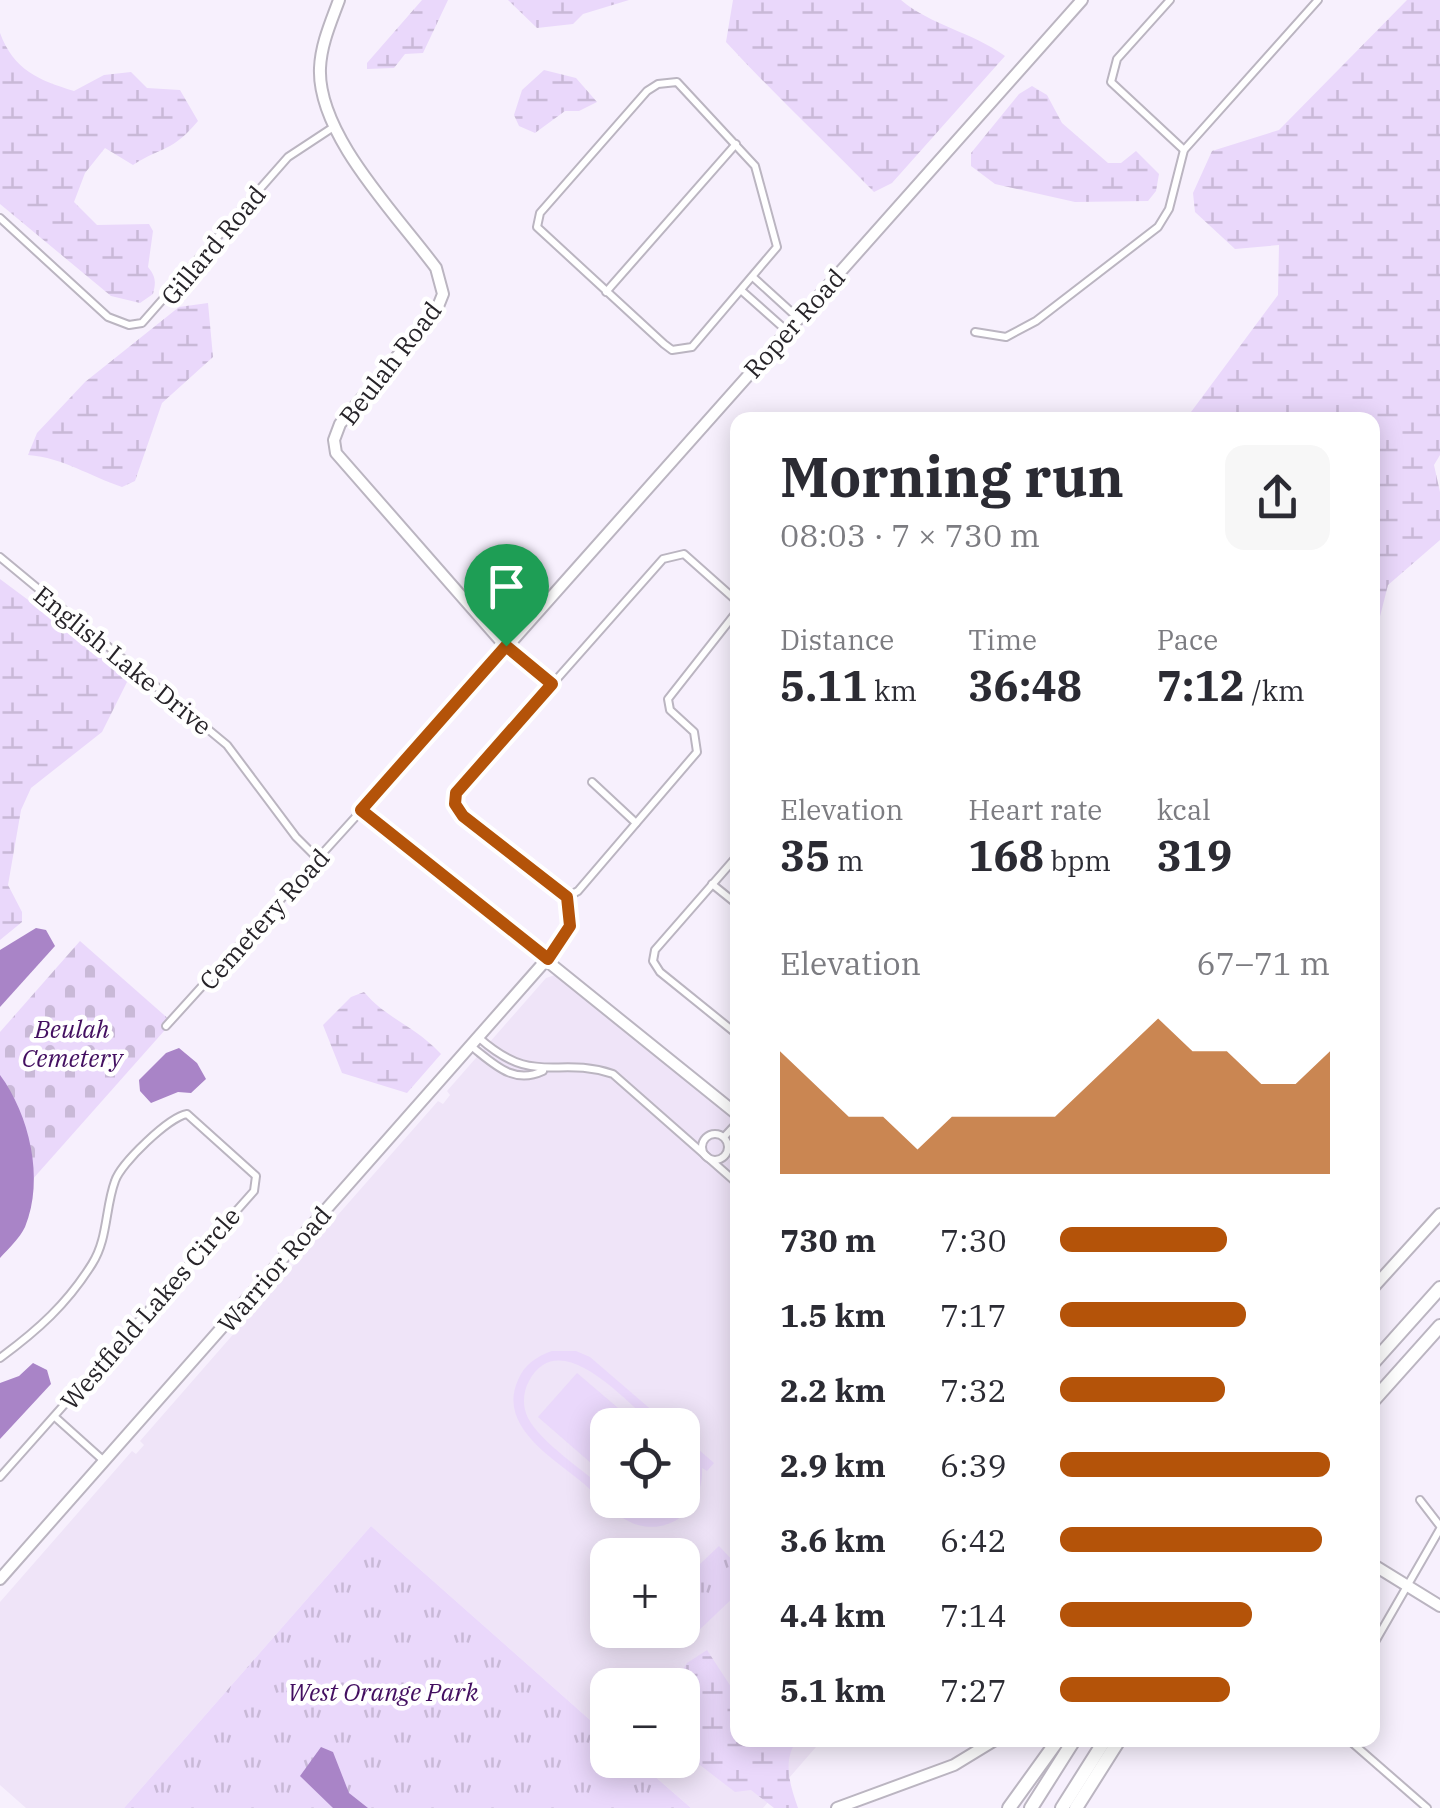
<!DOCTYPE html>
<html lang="en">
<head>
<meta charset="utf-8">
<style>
	body { margin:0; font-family:"IBM Plex Serif",serif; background:#f7f7f7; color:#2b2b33; height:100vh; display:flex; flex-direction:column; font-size:38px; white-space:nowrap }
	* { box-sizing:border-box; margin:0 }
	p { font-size:32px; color:#7c7c81 }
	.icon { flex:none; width:55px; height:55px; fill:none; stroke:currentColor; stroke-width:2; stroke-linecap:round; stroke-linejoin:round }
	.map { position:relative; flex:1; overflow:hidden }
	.panel { position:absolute; left:730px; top:412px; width:650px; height:1335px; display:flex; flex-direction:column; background:#fff; border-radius:20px; box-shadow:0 5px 25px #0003 }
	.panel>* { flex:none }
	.controls { position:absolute; left:590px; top:1408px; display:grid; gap:20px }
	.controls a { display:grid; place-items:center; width:110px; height:110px; border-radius:20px; background:#fff; box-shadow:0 5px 25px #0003; font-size:50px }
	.pin { position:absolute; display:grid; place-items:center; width:85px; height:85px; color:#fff; margin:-102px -42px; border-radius:50% 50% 50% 0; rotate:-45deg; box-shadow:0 0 10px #0007 }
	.pin .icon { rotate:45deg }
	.round { display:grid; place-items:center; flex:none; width:105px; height:105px; border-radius:20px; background:#f7f7f7 }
	.head { display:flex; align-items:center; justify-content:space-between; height:170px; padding:0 50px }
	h1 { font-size:55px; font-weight:700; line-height:75px }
	.stats { display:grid; grid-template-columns:repeat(3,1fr); gap:15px; height:170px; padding:10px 50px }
	.stats div { display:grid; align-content:center }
	.stats b { font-size:42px; font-weight:700 }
	.stats small { font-size:28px; font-weight:400 }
	.stats p { font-size:28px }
	.chart { height:280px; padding:20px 50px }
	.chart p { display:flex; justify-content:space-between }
	.chart svg { width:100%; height:180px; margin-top:10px; fill:#b45309; opacity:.7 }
	ul { padding:0 50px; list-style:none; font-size:32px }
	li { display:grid; grid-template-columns:160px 120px 1fr; align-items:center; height:75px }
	li i { height:25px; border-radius:12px; background:#b45309 }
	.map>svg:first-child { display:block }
	.built { fill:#efe4f8; fill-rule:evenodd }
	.wetland { fill:url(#wetland-marsh) }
	.cemetery { fill:url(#cemetery-stones) }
	.park { fill:url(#park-tufts) }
	.pitch { fill:#ead8fb }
	.water { fill:#a984c7 }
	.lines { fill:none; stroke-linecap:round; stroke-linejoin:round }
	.street-casing { stroke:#bbb5c1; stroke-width:10 }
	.secondary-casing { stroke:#bbb5c1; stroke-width:14 }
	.highway-casing { stroke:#bbb5c1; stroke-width:16 }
	.street { stroke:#fff; stroke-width:6 }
	.secondary { stroke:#fff; stroke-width:10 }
	.highway { stroke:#fff; stroke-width:12 }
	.route-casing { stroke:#fff; stroke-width:20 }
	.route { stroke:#b45309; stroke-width:12 }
	.labels { text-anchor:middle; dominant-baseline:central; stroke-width:9; stroke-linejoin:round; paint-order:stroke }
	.street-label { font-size:25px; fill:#272429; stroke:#fff }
	.park-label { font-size:25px; font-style:italic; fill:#430f60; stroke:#fff }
</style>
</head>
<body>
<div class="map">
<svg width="1440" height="1808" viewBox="0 0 1440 1808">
	<defs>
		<pattern id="wetland-marsh" width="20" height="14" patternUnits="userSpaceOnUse" patternTransform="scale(2.5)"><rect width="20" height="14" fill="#ead8fb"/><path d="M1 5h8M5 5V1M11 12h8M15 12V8" fill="none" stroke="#c9b9d7"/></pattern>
		<pattern id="cemetery-stones" width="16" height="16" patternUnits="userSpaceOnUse" patternTransform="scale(2.5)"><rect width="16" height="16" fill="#ead8fb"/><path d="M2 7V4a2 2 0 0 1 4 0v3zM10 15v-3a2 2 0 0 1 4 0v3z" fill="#c9b9d7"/></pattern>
		<pattern id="park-tufts" width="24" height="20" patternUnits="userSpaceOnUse" patternTransform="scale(2.5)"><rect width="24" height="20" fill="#ead8fb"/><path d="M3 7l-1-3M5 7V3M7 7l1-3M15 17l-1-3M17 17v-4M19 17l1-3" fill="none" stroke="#c9b9d7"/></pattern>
	</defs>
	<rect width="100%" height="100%" fill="#f7f0fd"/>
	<path class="built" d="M 555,975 L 737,1122 L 738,1740 L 822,1740 L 763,1808 L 691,1808 L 636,1760 L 682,1760 L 682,1685 L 608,1685 L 607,1735 L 371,1526 L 124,1808 L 26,1808 L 0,1785 L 0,1602 L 132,1451 L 136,1454 L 144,1445 L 140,1441 L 264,1299 L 438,1101 L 443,1104 L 450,1095 L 447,1091 L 546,978 ZM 608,1425 L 682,1425 L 682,1500 L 608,1500 ZM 608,1555 L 682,1555 L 682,1630 L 608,1630 Z"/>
	<g class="wetland">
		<polygon points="422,0 448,0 423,53 405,54 394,68 367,69 367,63"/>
		<polygon points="508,0 629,0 583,14 573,24 537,28"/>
		<path d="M 733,0 L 901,0 C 932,26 972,32 1005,56 L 892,183 L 874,192 C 824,141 774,94 726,42 Z"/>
		<polygon points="1407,0 1440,0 1440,455 1434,465 1440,492 1440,540 1388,585 1373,644 1372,420 1155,420 1191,412 1278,295 1279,245 1235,249 1195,212 1193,193 1212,151 1279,130"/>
		<path d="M 0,33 C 14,70 38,80 74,91 L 104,75 L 131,72 L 147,88 L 180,90 L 198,121 C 171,153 164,145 133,165 L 105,148 L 85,173 L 74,202 L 97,225 L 149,224 L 153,231 L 148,267 C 156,277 156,282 153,294 L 140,303 L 111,296 L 0,204 Z"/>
		<polygon points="544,70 576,78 597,102 579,111 565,111 535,133 519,126 514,115 522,90"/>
		<polygon points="1032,86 1047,95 1062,123 1108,163 1121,163 1136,151 1159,174 1156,191 1148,201 1075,202 995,184 971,166 971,153 1019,94"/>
		<path d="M 208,303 L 213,357 L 162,403 L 135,481 L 122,487 C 89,476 64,458 28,455 L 37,433 L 85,382 L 179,307 Z"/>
		<polygon points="0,579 94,649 127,682 102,732 31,788 21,810 8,885 22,912 22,922 0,940"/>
		<path d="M 364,992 C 388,1020 414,1025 441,1054 L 407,1093 L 342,1073 L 323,1025 L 351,997 Z"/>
		<path d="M 707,1650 L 737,1696 L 738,1740 L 797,1740 C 782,1761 790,1785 798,1808 L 774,1808 L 751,1790 L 735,1792 L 683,1752 L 682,1685 L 673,1685 L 687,1663 Z"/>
	</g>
	<polygon class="cemetery" points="80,941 172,1022 8,1207 0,1200 0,1032"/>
	<g class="park">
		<polygon points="371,1526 607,1735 608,1760 636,1760 691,1808 124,1808"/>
		<polygon points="719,1546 737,1565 737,1594 694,1635 683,1622 683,1580"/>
	</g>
	<g class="pitch">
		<path d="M 552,1351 L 576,1351 L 590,1357 L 669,1425 L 654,1425 C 626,1402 560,1324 529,1381 C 523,1392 522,1406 528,1418 C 540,1442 586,1472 607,1491 L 608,1500 L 618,1500 L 649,1516 C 712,1514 682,1467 683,1436 L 714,1463 L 707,1471 L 702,1468 C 704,1503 676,1535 638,1525 C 617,1519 599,1497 583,1483 C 553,1458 497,1426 518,1380 C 524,1365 537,1356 552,1351 Z"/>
		<polygon points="577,1373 638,1425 608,1425 607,1477 538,1417"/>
	</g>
	<g class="water">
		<polygon points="36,928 46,930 55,946 0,1007 0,950"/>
		<polygon points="179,1048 197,1063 206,1079 191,1093 178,1092 151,1103 140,1091 139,1080 166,1053"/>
		<path d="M 0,1075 C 29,1114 45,1179 25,1227 C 20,1238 8,1249 0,1258 Z"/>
		<polygon points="33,1363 47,1370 51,1384 0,1439 0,1383 19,1376"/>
		<polygon points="321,1747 333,1752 349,1793 368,1808 333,1808 300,1776"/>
	</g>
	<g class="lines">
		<g class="street-casing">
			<g id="street">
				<polyline points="1170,0 1117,59 1111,82 1184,150"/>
				<polygon points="677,82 755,166 777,247 692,347 672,350 664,344 537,227 540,213 647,91 658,84"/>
				<polyline points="0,218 108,317 129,325 142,323 288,157 332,128"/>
				<polyline points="754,278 798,318"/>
				<polyline points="742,291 787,331"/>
				<polyline points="606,292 736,144"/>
				<polyline points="975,332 1006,337 1036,321 1158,227 1169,209 1184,150 1318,0"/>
				<polyline points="0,557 227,745 296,837 319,860"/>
				<polyline points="738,602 684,554 663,559 456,793 455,804 463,816 555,892 567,897 578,891 697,752 694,732 670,710 668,699 738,610"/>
				<polyline points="507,647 553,684"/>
				<polyline points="592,782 636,823"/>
				<polyline points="738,855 655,950 653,961 660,972 738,1035"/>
				<polyline points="712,884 738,905"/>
				<polyline points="548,958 570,926 567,897"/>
				<polyline points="166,1026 360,812"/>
				<path d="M 478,1037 C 535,1088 555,1055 613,1074 L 738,1184"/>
				<path d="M 471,1046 C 494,1064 513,1085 543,1071"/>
				<circle cx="715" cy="1147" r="13"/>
				<polyline points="724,1137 738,1122"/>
				<path d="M 0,1358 C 38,1330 67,1304 92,1264 C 108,1239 105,1208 115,1181 C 121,1163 169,1117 187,1114 L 256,1176 L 254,1191 L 0,1477"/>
				<polyline points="55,1417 104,1461"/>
				<polyline points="1420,1500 1440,1526"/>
				<polyline points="1372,1647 1440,1529"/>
				<polyline points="1349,1740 1427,1808"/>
			</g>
		</g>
		<g class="secondary-casing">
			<g id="secondary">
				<path d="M 339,0 C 331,22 321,44 320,68 C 317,135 397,215 436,268 L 443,294 L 437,309 L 340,424 L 334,440 L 336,453 L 505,646"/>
				<polyline points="738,1115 361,811 1082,0"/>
				<polyline points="1372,1289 1440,1214"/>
				<polyline points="1372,1564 1440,1606"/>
				<polyline points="0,1579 547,959"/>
				<polyline points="837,1808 954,1765 995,1740"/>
			</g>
		</g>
		<g class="highway-casing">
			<g id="highway">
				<polyline points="1372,1364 1440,1288"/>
				<polyline points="1372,1402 1440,1326"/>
				<polyline points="1009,1808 1058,1740"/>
				<polyline points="1031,1808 1074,1740"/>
				<polyline points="1062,1808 1105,1740"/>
				<polyline points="1076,1808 1119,1740"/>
			</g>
		</g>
		<use href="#street" class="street"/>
		<use href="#secondary" class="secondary"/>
		<use href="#highway" class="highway"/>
	</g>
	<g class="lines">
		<g class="route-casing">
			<polygon id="route" points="506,646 552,684 456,793 455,804 463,816 567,897 570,926 548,959 361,810"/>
		</g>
		<use href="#route" class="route"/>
	</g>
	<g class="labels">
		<g class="street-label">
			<text transform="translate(213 245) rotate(-50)">Gillard Road</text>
			<text transform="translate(794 323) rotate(-48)">Roper Road</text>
			<text transform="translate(390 363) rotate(-52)">Beulah Road</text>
			<text transform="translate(123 660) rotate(39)">English Lake Drive</text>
			<text transform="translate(264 919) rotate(-48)">Cemetery Road</text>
			<text transform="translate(274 1269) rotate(-49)">Warrior Road</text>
			<text transform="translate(150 1308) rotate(-49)">Westfield Lakes Circle</text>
		</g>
		<g class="park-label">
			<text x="72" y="1028">Beulah<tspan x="72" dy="29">Cemetery</tspan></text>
			<text x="383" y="1691">West Orange Park</text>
		</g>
	</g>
</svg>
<div class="controls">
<a><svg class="icon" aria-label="locate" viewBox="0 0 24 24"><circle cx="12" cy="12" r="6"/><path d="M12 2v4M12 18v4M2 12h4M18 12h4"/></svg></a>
<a>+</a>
<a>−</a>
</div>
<div class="pin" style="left:506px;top:646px;background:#1e9e55"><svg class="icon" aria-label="arrive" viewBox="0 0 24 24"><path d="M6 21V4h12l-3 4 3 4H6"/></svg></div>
<section class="panel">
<div class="head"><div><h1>Morning run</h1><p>08:03 · 7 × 730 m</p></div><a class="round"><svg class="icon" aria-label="share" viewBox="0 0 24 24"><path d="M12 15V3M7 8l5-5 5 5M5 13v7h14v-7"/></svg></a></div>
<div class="stats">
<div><p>Distance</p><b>5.11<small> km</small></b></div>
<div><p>Time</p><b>36:48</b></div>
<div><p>Pace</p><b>7:12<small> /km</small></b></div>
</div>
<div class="stats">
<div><p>Elevation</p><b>35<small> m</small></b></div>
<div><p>Heart rate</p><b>168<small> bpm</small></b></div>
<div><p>kcal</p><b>319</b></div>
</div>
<div class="chart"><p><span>Elevation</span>67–71 m</p>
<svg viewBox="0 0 160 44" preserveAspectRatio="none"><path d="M0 44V14L10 22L20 30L30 30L40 38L50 30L60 30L70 30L80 30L90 22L100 14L110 6L120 14L130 14L140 22L150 22L160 14V44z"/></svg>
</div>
<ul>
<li><b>730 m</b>7:30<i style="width:62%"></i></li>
<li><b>1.5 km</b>7:17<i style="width:69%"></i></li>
<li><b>2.2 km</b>7:32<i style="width:61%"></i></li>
<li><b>2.9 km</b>6:39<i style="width:100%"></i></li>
<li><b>3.6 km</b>6:42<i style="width:97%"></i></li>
<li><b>4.4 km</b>7:14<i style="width:71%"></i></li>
<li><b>5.1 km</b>7:27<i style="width:63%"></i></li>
</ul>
</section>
</div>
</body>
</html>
